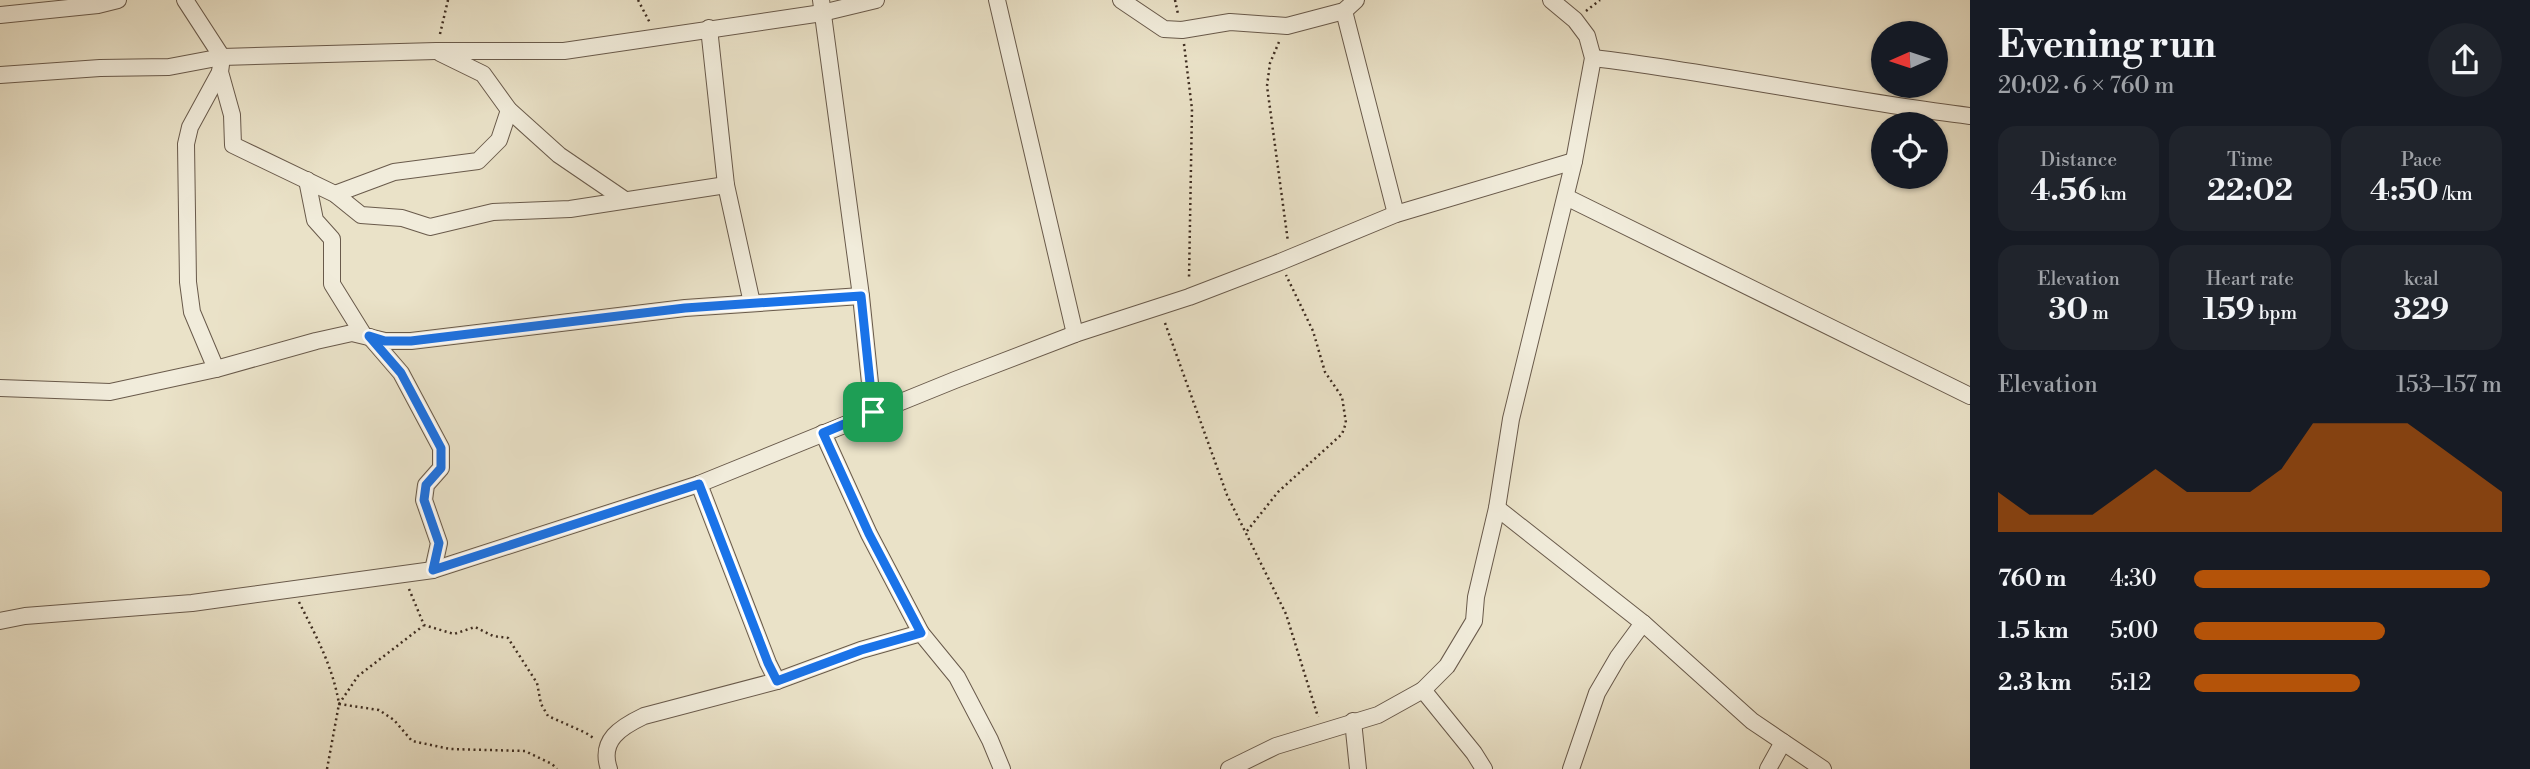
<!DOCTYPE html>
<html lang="en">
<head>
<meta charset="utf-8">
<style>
	body { margin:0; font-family:"Libre Bodoni",serif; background:#20242c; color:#f1f3f6; height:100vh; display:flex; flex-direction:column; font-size:26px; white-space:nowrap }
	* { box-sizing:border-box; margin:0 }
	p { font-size:23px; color:#9ea1a6 }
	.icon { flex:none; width:38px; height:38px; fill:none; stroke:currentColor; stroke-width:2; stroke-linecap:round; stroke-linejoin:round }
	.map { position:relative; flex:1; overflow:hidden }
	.side { display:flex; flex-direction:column; background:#171b24; width:560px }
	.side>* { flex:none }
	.needle { width:46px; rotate:267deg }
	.controls { position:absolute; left:1871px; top:21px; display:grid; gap:14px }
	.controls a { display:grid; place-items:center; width:77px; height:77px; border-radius:50%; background:#171b24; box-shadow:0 2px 5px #0004; font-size:35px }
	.pin { position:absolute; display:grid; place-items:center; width:60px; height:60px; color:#fff; margin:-30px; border-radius:14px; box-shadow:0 4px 10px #0006 }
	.round { display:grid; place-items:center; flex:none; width:74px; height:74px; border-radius:37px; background:#20242c }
	.headline { display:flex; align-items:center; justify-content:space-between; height:119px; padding:0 28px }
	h1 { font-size:38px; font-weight:700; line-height:52px }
	.metrics { display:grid; grid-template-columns:repeat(3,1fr); gap:10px; height:119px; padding:7px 28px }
	.metrics div { display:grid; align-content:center; border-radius:18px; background:#20242c; text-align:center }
	.metrics b { font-size:30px; font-weight:700 }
	.metrics small { font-size:19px; font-weight:400 }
	.metrics p { font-size:19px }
	.chart { height:196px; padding:14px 28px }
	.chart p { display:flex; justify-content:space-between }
	.chart svg { width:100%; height:126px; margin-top:7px; fill:#b45309; opacity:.7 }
	ul { padding:0 28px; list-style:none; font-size:23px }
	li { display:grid; grid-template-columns:112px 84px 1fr; align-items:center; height:52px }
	li i { height:18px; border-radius:9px; background:#b45309 }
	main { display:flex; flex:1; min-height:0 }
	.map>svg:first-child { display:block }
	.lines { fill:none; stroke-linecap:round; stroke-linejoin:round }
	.minor-casing { stroke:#695a4b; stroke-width:18 }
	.path { stroke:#3e2d21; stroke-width:2.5; stroke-dasharray:2 3.5; stroke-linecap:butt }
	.minor { stroke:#f1ecdb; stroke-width:16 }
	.route-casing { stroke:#fff; stroke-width:14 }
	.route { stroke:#1a73e8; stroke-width:9 }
</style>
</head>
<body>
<main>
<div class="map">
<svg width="1970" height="769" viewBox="0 0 1970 769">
	<rect width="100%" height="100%" fill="#eae2c8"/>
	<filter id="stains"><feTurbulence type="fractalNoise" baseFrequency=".00286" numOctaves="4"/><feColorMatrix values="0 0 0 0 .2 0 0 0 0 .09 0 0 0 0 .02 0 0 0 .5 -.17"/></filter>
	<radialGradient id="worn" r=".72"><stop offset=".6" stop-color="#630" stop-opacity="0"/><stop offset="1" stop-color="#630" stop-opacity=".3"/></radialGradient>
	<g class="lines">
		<g class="minor-casing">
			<g id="minor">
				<polyline points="185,0 222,57 220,72 232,115 233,145 335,194 361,215 402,218 430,227 493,212 570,209 726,185"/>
				<polyline points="821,0 861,296 873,412"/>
				<polyline points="997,0 1075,334"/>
				<polyline points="1121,0 1164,29 1182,30 1230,22 1287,26 1344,11 1356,0"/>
				<polyline points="1344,11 1396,214"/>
				<polyline points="0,15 98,5 118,0"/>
				<polyline points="709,28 726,185 752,303"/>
				<polyline points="440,53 483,74 509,110 559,155 625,200"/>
				<path d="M 1593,58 C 1720,73 1844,101 1970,116"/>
				<polyline points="0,75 100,68 169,67 222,57 436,51 564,51 822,13 876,0"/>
				<polyline points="307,180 315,220 332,239 332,284 363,334"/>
				<polyline points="335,194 394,172 478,161 499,140 509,110"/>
				<polyline points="1566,197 1970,396"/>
				<polyline points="370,337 401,373 441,448 441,468 426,485 424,500 439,543 433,570"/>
				<polyline points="216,369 192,312 188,282 186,144 190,127 220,72"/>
				<polyline points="0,388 110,392 216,369 316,341 352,333 385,341 411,341 685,308 861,296"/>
				<polyline points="823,433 869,534 921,633 957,677 990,740 1002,769"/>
				<polyline points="699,484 768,663 777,681"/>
				<polyline points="1497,508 1643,623 1752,721 1823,769"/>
				<polyline points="0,621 25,616 192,603 433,570 699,484 955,380 1075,334 1189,297 1280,262 1396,214 1574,161"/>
				<polyline points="1423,690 1474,753 1484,769"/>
				<polyline points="1353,721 1358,769"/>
				<path d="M 609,769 C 599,740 621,727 644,716 L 777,681 L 861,650 L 921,633"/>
				<polyline points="1229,769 1276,746 1378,715 1423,690 1447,666 1474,621 1476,597 1497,508 1511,419 1574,161 1593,58 1587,36 1575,20 1551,0"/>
				<polyline points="1571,769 1597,693 1618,657 1643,623"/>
				<polyline points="1768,769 1783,742"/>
			</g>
		</g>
		<g class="path">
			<polyline points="638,0 650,23"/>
			<polyline points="1175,0 1178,14"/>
			<polyline points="1586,11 1600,0"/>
			<polyline points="440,34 448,0"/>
			<polyline points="1279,42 1270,63 1267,86 1288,242"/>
			<polyline points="1184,44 1192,109 1189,279"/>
			<polyline points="1165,323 1227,495 1286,614 1318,717"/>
			<polyline points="1247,531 1278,492 1342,434 1346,423 1342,397 1325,372 1313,331 1286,275"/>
			<polyline points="409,589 424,625 454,634 475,627 493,636 508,638 537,683 541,704 548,716 586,733 595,739"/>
			<path d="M 299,602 C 316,636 333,667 339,704 L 379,710 L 394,720 L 412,741 L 450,749 L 525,751 L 552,764 L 557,769"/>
			<polyline points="327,769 339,704 358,676 423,626"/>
		</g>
		<use href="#minor" class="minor"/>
	</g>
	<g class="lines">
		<g class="route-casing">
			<polygon id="route" points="861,296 873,412 823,433 869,534 921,633 861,650 777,681 768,663 699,484 433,570 439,543 424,500 426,485 441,468 441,448 401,373 369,336 385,341 411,341 685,308"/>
		</g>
		<use href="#route" class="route"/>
	</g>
	<rect width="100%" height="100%" filter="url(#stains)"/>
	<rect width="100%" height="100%" fill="url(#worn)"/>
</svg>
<div class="controls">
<a><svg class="needle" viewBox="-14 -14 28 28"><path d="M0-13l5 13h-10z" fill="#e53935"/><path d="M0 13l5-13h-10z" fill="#9ea1a6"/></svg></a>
<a><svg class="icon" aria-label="locate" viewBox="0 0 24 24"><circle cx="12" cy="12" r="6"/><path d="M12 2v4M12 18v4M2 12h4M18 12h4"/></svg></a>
</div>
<div class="pin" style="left:873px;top:412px;background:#1e9e55"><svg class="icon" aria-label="arrive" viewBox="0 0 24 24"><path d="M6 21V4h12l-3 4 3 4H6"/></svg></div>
</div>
<section class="side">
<div class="headline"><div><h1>Evening run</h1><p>20:02 · 6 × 760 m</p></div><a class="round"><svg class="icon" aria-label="share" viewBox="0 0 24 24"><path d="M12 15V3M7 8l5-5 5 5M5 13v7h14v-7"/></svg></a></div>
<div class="metrics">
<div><p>Distance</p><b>4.56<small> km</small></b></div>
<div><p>Time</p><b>22:02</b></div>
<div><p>Pace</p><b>4:50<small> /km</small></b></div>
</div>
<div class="metrics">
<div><p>Elevation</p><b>30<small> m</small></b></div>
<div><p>Heart rate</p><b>159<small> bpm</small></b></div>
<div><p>kcal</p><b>329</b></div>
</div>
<div class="chart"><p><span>Elevation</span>153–157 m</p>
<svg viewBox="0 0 160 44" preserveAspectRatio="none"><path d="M0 44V30L10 38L20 38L30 38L40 30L50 22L60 30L70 30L80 30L90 22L100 6L110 6L120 6L130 6L140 14L150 22L160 30V44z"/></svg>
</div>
<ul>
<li><b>760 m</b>4:30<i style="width:96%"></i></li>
<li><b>1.5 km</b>5:00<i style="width:62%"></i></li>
<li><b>2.3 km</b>5:12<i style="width:54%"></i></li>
</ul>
</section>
</main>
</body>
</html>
